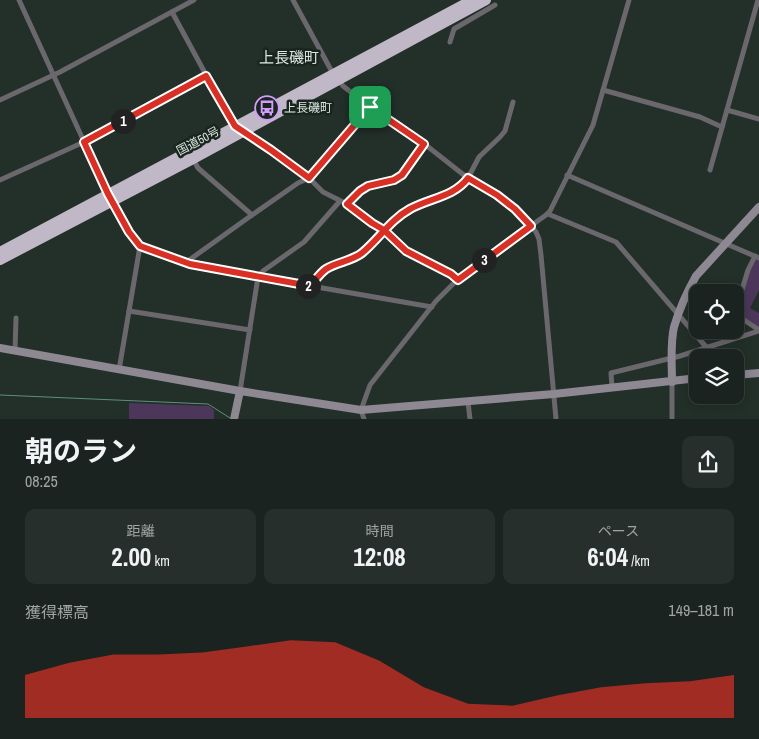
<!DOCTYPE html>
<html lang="ja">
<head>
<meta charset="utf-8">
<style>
	body { margin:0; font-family:"Archivo Narrow","Noto Sans JP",sans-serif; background:#272f2c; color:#f1f3f6; height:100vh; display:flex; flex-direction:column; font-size:19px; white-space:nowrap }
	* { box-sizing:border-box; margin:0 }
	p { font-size:16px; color:#9fa4a4 }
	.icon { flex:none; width:28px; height:28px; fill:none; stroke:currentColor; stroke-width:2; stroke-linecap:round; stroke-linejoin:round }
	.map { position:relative; height:419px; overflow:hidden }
	.details { display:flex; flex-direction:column; background:#1a231f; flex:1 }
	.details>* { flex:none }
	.fabs { position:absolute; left:689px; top:284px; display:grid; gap:10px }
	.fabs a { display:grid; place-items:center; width:55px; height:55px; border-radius:10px; background:#1a231f; box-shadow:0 2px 12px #0003,0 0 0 1px #38403d; font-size:25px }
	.pin { position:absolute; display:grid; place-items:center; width:42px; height:42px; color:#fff; margin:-21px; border-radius:10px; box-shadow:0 2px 8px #0006 }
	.km { position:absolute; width:25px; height:25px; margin:-12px; border-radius:50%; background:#222; color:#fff; font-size:14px; line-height:25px; text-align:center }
	.round { display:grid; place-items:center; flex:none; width:52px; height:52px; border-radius:10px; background:#272f2c }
	.summary { display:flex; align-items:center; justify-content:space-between; height:85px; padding:0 25px }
	h1 { font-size:28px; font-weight:700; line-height:38px }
	.stats { display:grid; grid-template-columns:repeat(3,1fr); gap:8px; height:85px; padding:5px 25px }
	.stats div { display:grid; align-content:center; border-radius:10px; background:#272f2c; text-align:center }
	.stats b { font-size:25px; font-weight:700 }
	.stats small { font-size:14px; font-weight:400 }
	.stats p { font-size:14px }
	.chart { height:140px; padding:10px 25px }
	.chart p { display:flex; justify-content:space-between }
	.chart svg { width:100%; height:90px; margin-top:5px; fill:#d93025; opacity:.7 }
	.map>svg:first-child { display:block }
	.green { fill:#4c375b }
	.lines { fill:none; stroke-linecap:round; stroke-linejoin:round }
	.stream { stroke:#5d907c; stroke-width:1 }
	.street { stroke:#6a676d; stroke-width:5 }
	.secondary { stroke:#8d8891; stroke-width:8 }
	.highway { stroke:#c0b8c6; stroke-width:10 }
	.route-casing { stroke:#fff; stroke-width:10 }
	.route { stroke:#d93025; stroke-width:6 }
	.labels { text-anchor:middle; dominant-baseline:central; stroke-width:5; stroke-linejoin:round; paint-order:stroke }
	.poi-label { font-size:12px; fill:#dde5e1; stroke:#192620; text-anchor:start }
	.street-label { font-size:12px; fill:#dde5e1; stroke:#192620 }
	.quarter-label { font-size:15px; fill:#dde5e1; stroke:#192620 }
</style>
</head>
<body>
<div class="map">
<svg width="759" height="419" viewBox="0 0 759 419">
	<rect width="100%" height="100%" fill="#232f29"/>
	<g class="green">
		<polygon points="756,258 759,260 759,290 750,308 759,313 759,328 737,312 749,272"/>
		<polygon points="129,403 209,406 214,410 214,419 129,419"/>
	</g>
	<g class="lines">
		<polyline class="stream" points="0,395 208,404 230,418"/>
		<g class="street">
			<polyline points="19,0 108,194 129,232 140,246 190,265 432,307"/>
			<polyline points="293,0 331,70 343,86 370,107 427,146 474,183 497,195 515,209 527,221 536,232 539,239 541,255 556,419"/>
			<polyline points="172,12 231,121 236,127"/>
			<polyline points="450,42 454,29 495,5"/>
			<polyline points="603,90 700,117 722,127"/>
			<polyline points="0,100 60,72 194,0"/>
			<polyline points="727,110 759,119"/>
			<polyline points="243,132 271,150 309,178 323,192 347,204 372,223 384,230 406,251 451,275 457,280"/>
			<polyline points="193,159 198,168 252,215"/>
			<polyline points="710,170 758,0"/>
			<polyline points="567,175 759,258"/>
			<polyline points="0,180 84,142 206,76"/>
			<polyline points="347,204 360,191 368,186 394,180 402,175 425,144"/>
			<polyline points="548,214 616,242 707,348"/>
			<polyline points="185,263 252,215 298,183 309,178 370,107"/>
			<polyline points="310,286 326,269 360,254 397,217 411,208 437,199 458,188 468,178 479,157 500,137 505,131 513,102"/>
			<polyline points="129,311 250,330"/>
			<polyline points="735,313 748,270 755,256"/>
			<polyline points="735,314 759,330"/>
			<polyline points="723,342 728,330"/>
			<polyline points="15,351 16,318"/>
			<polyline points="119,370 140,246"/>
			<polyline points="612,387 611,373 680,356 759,331"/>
			<polyline points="240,391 258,277 263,271 304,242 340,201"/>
			<polyline points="468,402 470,419"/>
			<polyline points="364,419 361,410 370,385 436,301 457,280 475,266 546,215 550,211 593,125 629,0"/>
			<polyline points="672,419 672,382"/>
		</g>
		<g class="secondary">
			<polyline points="0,348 240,391 361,410 554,394 698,378"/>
			<polyline points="735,375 759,373"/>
			<path d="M 672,382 C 672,364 670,344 674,327 C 679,310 687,292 696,276 L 759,207"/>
			<polyline points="234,419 240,391"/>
		</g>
		<g class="highway">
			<polyline points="0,252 472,0"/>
			<polyline points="0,260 193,159 486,0"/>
		</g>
	</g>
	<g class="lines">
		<g class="route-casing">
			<path id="route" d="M 370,107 L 309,178 L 271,150 L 235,126 L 206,76 L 84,142 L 108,194 L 129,232 L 140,246 L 190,264 L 310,286 C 315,281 320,273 326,269 C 337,262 352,261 362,253 C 379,239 390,220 410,209 C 430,198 454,197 468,178 L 497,195 L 515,209 L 531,226 L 458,280 L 451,274 L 406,251 L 384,230 L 372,223 L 347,204 L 360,191 L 368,186 L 394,180 L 402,175 L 424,144 L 370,107"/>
		</g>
		<use href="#route" class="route"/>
	</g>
	<defs>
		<g id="bus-ring" transform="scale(1.25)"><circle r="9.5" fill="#192620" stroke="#d49cfc" stroke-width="1.5"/><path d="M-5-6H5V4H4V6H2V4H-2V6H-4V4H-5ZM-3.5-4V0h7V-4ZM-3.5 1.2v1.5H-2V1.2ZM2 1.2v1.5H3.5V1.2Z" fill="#d49cfc"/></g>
	</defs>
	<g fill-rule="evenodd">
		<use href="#bus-ring" x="267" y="108"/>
	</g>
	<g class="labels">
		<g class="poi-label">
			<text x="284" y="108">上長磯町</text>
		</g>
		<g class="street-label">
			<text transform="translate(198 141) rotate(-28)">国道50号</text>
		</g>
		<g class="quarter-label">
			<text x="289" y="57">上長磯町</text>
		</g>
	</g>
</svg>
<div class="fabs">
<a><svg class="icon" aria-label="locate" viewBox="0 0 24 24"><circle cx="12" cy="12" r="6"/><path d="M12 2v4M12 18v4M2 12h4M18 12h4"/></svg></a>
<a><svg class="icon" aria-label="layers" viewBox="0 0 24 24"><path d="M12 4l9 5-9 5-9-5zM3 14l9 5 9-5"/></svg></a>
</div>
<div class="pin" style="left:370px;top:107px;background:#1e9e55"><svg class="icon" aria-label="arrive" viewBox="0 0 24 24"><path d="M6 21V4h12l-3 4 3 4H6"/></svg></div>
<b class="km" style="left:123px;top:121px">1</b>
<b class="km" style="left:308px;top:286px">2</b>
<b class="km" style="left:484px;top:260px">3</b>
</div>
<section class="details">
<div class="summary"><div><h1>朝のラン</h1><p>08:25</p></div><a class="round"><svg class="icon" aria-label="share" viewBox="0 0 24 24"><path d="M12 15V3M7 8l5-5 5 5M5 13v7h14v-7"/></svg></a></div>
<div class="stats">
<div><p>距離</p><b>2.00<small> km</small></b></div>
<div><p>時間</p><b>12:08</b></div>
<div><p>ペース</p><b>6:04<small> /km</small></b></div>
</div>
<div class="chart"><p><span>獲得標高</span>149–181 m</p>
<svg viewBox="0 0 160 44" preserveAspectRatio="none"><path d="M0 44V23L10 17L20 13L30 13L40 12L50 9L60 6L70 7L80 16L90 29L100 37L110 38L120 33L130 29L140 27L150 26L160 23V44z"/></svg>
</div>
</section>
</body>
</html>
